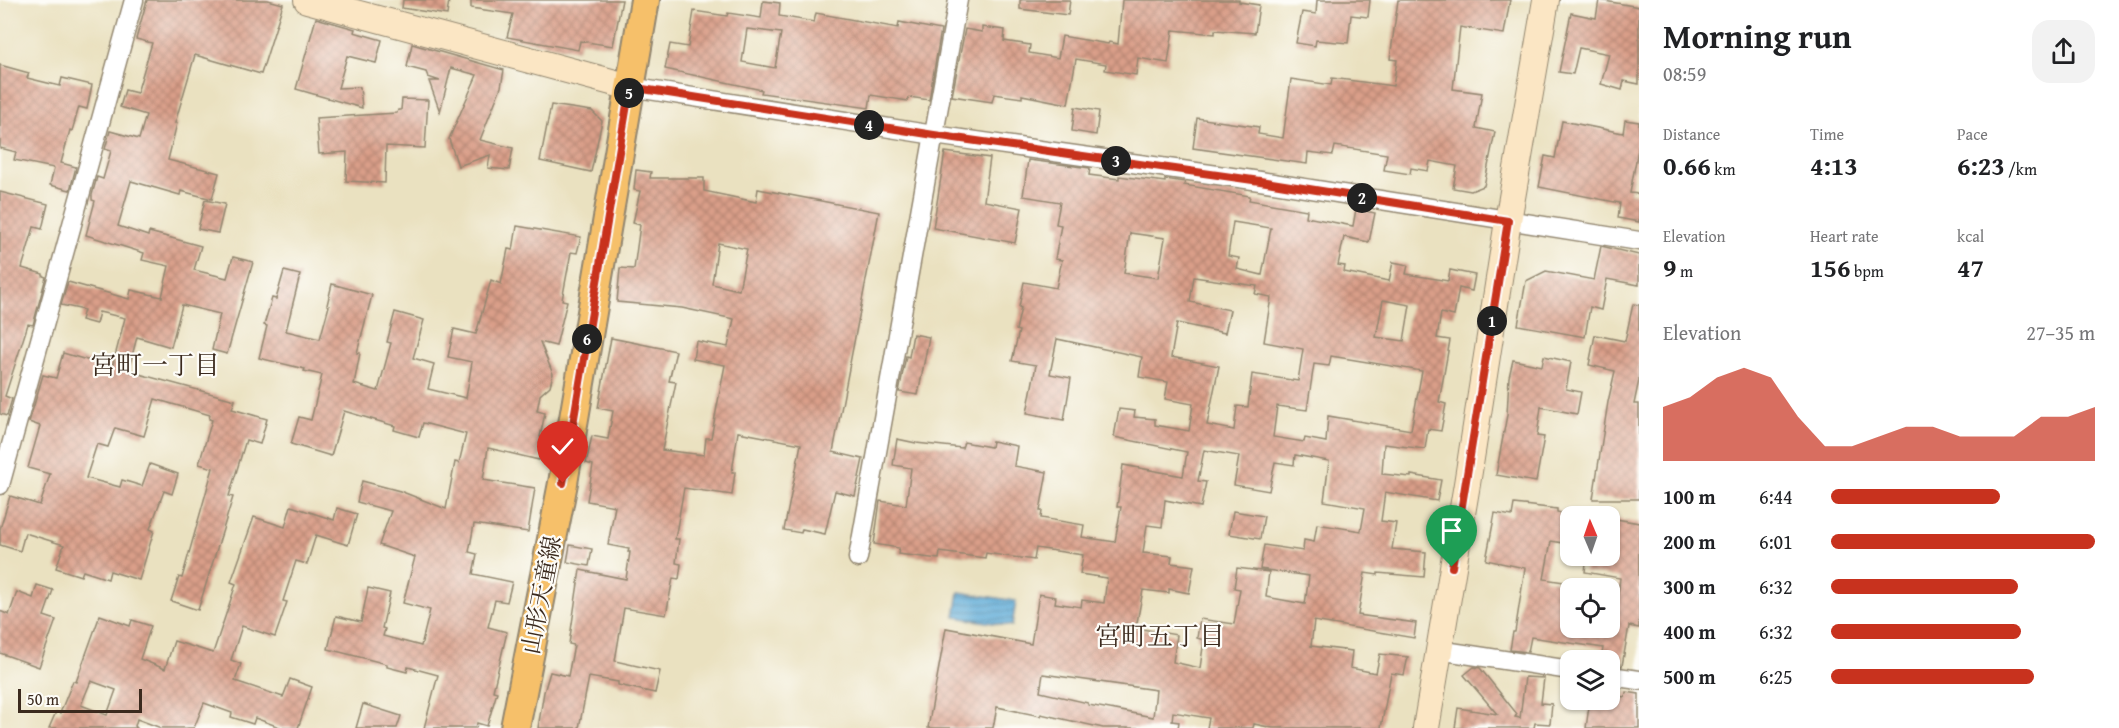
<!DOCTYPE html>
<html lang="en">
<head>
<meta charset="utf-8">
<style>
	body { margin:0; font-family:"Gentium Book Plus","Noto Serif JP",serif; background:#f2f2f2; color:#202124; height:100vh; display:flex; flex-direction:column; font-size:22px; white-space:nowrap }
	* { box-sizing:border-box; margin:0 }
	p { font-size:20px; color:#757577 }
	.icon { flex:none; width:33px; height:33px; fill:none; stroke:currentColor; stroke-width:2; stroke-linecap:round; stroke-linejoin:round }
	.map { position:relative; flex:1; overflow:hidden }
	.details { display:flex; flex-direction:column; background:#fff; width:480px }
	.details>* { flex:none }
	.needle { width:39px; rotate:358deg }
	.fabs { position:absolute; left:1560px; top:506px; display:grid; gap:12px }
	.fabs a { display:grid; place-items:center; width:60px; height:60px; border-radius:12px; background:#fff; box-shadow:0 2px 4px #0004; font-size:30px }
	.scale { position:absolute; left:18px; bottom:15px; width:124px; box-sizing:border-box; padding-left:6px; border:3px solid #3b2a1e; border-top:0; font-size:16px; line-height:21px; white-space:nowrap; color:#3b2a1e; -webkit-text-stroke:4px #fdfcf7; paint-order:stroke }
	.pin { position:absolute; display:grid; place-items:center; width:51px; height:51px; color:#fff; margin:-62px -26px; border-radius:50% 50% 50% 0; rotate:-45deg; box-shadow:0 0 6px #0007 }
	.pin .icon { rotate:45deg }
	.km { position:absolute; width:30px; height:30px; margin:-15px; border-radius:50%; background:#222; color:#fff; font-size:16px; line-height:30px; text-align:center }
	.round { display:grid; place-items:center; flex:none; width:63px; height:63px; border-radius:18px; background:#f2f2f2 }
	.headline { display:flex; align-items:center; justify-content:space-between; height:102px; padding:0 24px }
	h1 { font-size:33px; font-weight:700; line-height:45px }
	.stats { display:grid; grid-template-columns:repeat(3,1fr); gap:9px; height:102px; padding:6px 24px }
	.stats div { display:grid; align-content:center }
	.stats b { font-size:26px; font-weight:700 }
	.stats small { font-size:16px; font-weight:400 }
	.stats p { font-size:16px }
	.chart { height:168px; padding:12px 24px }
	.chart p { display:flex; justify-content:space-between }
	.chart svg { width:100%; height:108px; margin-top:6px; fill:#c8321e; opacity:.7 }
	ul { padding:0 24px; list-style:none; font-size:20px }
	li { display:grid; grid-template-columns:96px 72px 1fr; align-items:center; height:45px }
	li i { height:15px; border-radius:8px; background:#c8321e }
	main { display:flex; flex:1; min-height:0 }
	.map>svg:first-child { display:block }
	.water { fill:url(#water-rules); stroke:#4c6b7b; stroke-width:1.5 }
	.building { fill:url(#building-cross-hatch); fill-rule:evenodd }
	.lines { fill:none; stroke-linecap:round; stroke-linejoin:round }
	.street-casing { stroke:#92866f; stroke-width:21 }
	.secondary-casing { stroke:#92866f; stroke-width:28 }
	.primary-casing { stroke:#92866f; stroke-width:32 }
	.street { stroke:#fff; stroke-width:18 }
	.secondary { stroke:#fbe6c4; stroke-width:26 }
	.primary { stroke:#f6c06b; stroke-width:28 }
	.route-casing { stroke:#fff; stroke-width:12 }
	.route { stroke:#c8321e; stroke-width:8 }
	.labels { text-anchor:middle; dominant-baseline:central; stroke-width:4.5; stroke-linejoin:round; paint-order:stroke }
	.street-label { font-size:24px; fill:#3b2a1e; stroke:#fdfcf7 }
	.neighbourhood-label { font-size:26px; fill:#3b2a1e; stroke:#fdfcf7 }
</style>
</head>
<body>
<main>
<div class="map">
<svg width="1639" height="728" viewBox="0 0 1639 728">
	<defs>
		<pattern id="water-rules" width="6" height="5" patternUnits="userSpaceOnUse" patternTransform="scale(1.5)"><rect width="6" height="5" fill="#5eacd8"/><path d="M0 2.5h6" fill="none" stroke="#4f8caf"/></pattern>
		<pattern id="building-cross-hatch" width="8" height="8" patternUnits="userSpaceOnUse" patternTransform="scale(1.5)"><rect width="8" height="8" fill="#da9f89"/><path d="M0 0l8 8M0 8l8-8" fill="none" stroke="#b2826f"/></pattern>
	</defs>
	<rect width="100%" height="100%" fill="#fdfcf7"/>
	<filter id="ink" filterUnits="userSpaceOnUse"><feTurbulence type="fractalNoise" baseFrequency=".0167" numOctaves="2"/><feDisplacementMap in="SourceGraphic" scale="12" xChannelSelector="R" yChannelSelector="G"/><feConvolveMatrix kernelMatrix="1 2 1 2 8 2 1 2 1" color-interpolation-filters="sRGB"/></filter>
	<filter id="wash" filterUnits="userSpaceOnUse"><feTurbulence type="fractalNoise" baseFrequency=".008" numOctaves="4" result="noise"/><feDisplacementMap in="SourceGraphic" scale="24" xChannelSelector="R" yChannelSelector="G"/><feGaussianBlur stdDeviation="1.35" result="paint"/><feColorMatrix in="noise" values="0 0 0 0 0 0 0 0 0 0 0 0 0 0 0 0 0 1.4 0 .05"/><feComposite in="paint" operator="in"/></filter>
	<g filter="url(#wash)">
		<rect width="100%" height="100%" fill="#eae1c0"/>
		<polygon class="water" points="959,592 1016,601 1012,626 955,617"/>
		<g id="blocks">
			<g class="building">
				<polygon points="147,0 268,0 283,4 261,74 195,55 175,123 177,123 168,160 219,173 212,199 181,191 180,195 131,181 118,226 148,236 149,232 201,246 194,270 227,278 233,257 253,262 227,354 212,350 220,314 182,305 171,347 137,337 128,371 235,400 232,409 267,419 260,444 246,440 229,496 233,497 198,610 171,601 179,577 182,578 213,468 199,464 212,420 209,419 210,415 155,399 144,436 115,428 108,447 97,444 86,478 120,487 122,480 142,486 150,464 178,474 172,494 164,491 150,529 154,531 139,580 110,571 108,579 83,571 81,576 56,568 64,545 25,533 20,551 0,545 0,529 10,496 40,505 50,474 28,468 40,426 29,422 43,375 56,378 63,353 97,363 98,359 113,364 125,318 99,312 96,324 81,320 84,310 61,305 68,282 129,299 131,290 162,297 169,266 142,260 144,253 86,235 95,201 92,200 92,195 97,177 103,179 111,151 105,149 110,131 139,139 146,115 120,107 125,90 137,93 152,43 136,39"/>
				<polygon points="403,0 449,0 447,15 402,8"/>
				<polygon points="471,0 622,0 613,46 580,41 578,50 507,37 513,14 471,8"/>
				<polygon points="1020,0 1070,0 1068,15 1020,9"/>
				<polygon points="1122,0 1239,0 1239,2 1259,5 1255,33 1215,30 1215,34 1173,30 1168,63 1138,58 1136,75 1105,70 1106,64 1076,59 1068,104 1022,95 1022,98 994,94 992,102 952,96 965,29 982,32 982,27 1005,30 1004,41 1030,45 1029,53 1058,58 1062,36 1108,44 1109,42 1118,44"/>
				<polygon points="1317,0 1370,0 1368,17 1351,15 1348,43 1316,40 1315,46 1296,43 1302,12 1316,14"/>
				<polygon points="1398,0 1510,0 1504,34 1460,27 1453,89 1482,93 1476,128 1495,132 1484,186 1471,191 1453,188 1457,166 1430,161 1428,171 1411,168 1410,174 1384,170 1387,154 1335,146 1333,155 1308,152 1307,164 1193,148 1197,118 1259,127 1258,134 1283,138 1291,79 1331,85 1332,78 1393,86 1397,60 1390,59"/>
				<polygon points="1599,0 1639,7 1639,84 1624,81 1622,90 1601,84 1609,54 1579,48 1573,74 1559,72 1571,13 1596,18"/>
				<path d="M 763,1 L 780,3 L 779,16 L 814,22 L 816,13 L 898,28 L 899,22 L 941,30 L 929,100 L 909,97 L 908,101 L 871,95 L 869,108 L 761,93 L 762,90 L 665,69 L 670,44 L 688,47 L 694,11 L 727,16 L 728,13 L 761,18 ZM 747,29 L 781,33 L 775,68 L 742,62 Z"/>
				<polygon points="316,18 355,29 354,32 382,40 376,63 347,56 338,88 360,87 362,108 296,89"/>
				<polygon points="412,44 504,70 501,87 480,140 513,148 509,170 488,168 490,155 458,166 449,139 477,75 451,68 440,112 429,81 440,81 428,77 426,72 407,67"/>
				<polygon points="0,65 29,73 27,78 60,86 62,78 92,85 87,109 79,107 72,131 70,130 61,163 76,167 70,190 50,185 54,168 14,160 16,152 0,148"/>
				<polygon points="402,99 428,100 425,148 386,146 385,183 346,181 347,152 319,154 316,118 397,113 398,110 401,110"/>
				<polygon points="551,105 592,111 602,121 591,172 540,161"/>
				<polygon points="1075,107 1099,111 1096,135 1072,131"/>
				<polygon points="1625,120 1639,122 1639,144 1630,193 1639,194 1639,222 1618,218 1620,203 1539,187 1545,156 1555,158 1562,121 1623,133"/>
				<polygon points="945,152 990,158 984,201 1022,208 1015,243 933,228"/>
				<path d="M 1028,160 L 1090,168 L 1089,175 L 1119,179 L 1119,176 L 1165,182 L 1165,179 L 1185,182 L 1184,185 L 1250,196 L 1249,200 L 1307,210 L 1306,217 L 1353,226 L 1356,209 L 1375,213 L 1369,242 L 1344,237 L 1338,265 L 1345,266 L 1344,272 L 1389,281 L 1393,262 L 1408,265 L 1406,274 L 1448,281 L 1450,270 L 1475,275 L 1472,291 L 1459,288 L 1454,316 L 1441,313 L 1437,338 L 1450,340 L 1439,402 L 1446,404 L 1441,431 L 1428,429 L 1425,449 L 1384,444 L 1382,474 L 1411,477 L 1411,475 L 1441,480 L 1437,501 L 1385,492 L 1381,521 L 1396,523 L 1392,549 L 1426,552 L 1424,577 L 1378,573 L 1378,575 L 1365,573 L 1358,615 L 1416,623 L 1414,638 L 1314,621 L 1311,646 L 1352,651 L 1350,668 L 1376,673 L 1380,654 L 1408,657 L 1404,675 L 1391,673 L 1381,728 L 1273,728 L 1254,724 L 1253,728 L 1207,728 L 1209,718 L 1173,712 L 1172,721 L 1179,722 L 1178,728 L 1103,728 L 1041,714 L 1040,716 L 997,707 L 993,728 L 928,728 L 946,628 L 1031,644 L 1039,594 L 1056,597 L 1055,603 L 1081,607 L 1082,600 L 1104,603 L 1107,578 L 1080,574 L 1083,555 L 1036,548 L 1034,560 L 986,553 L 985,558 L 940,552 L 939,559 L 898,554 L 899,548 L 874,544 L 880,501 L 906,505 L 911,468 L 893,465 L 897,439 L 916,443 L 962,448 L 964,442 L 991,447 L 992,441 L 1017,446 L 1014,466 L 1047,472 L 1040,511 L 1042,511 L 1041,518 L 1084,525 L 1082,537 L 1115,542 L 1121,507 L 1117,507 L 1123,465 L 1183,476 L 1187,452 L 1114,437 L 1119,409 L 1135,411 L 1134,417 L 1155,419 L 1155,425 L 1189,431 L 1193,404 L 1165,399 L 1168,382 L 1139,377 L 1142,357 L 1057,339 L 1050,374 L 1071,378 L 1064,420 L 1027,413 L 1036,365 L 1012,361 L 1019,331 L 1016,330 L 1021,308 L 1019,307 L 1024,282 L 1056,288 L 1062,260 L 1055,259 L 1061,225 L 1056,224 L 1060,202 L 1023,196 ZM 1233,222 L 1271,228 L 1262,275 L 1237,269 L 1239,258 L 1228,256 ZM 1130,233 L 1165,238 L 1158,278 L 1124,273 ZM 1194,277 L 1257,286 L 1255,294 L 1271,297 L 1264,342 L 1303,349 L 1298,381 L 1252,374 L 1248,407 L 1237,406 L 1234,430 L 1207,425 L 1219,366 L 1171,357 L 1177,323 L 1225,333 L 1230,310 L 1190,302 ZM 1383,300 L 1410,305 L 1404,341 L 1376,337 ZM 1331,356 L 1422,371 L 1411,430 L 1328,416 L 1326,442 L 1305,438 L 1304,442 L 1273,437 L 1277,406 L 1307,410 L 1314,364 L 1329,366 ZM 1204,450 L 1239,456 L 1234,485 L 1269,491 L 1275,462 L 1294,465 L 1295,455 L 1329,461 L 1324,501 L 1365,508 L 1361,531 L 1317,524 L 1314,542 L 1304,540 L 1303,551 L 1264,545 L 1260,569 L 1309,576 L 1305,604 L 1266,597 L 1269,572 L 1237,568 L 1234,588 L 1240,589 L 1234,624 L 1200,619 L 1197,638 L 1204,640 L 1200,668 L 1173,662 L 1177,635 L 1136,628 L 1143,590 L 1169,593 L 1169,589 L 1189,593 L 1194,566 L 1171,563 L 1172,556 L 1143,553 L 1147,525 L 1162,527 L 1165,500 L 1201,507 L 1206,482 L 1198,481 ZM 1043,674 L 1156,690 L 1153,717 L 1088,705 L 1088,703 L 1040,692 Z"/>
				<path d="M 636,170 L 651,172 L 650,178 L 704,178 L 704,191 L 756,202 L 758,189 L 879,212 L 833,452 L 863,459 L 855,496 L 835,491 L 825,534 L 802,529 L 801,533 L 784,530 L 801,444 L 738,432 L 732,472 L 735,472 L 732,495 L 684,488 L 675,539 L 679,539 L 676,563 L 681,564 L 679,579 L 673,578 L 666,615 L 624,608 L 615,661 L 660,671 L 655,693 L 618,685 L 618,682 L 589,677 L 579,728 L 538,728 L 544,692 L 550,672 L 568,676 L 574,645 L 569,644 L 580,570 L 626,579 L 630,552 L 628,552 L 629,549 L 608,545 L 615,506 L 587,501 L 593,465 L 586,463 L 592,436 L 608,439 L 613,411 L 598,408 L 611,338 L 676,351 L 669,381 L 676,382 L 662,450 L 704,455 L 706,438 L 711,438 L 725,365 L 693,359 L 696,341 L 728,347 L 734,319 L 682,308 L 617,302 L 620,268 L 634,269 L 640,225 L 633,223 L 640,191 L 634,190 ZM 718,243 L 747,249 L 739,290 L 712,284 Z"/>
				<polygon points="0,192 48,204 42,229 34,227 22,268 43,274 43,276 46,277 33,325 28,324 5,396 12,399 7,416 0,414"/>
				<polygon points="205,200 225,204 218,233 198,229"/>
				<polygon points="517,226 581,237 577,253 571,252 562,300 567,301 556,346 540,342 553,374 550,386 540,395 537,411 545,413 540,437 544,438 539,460 488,448 483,480 535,488 528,532 474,524 469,552 477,554 473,574 512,582 507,602 495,600 488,627 507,632 493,691 497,692 487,726 477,723 476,728 424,728 438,675 408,667 407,672 387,667 387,664 328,649 336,616 361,622 368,588 390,593 382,628 385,629 383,636 421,646 430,610 403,603 415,557 379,545 391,511 357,502 362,481 400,491 446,509 455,462 459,463 466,434 423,423 419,437 394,430 395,426 344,411 331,456 291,444 299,417 311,420 322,375 304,371 305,369 259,358 267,326 264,325 272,298 276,299 284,271 300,275 286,331 320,339 329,306 327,305 332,284 372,295 357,353 360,353 354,384 378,391 391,343 387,342 395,312 424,320 413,358 434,364 428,389 466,398 472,362 448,357 454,329 476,334 491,280 501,284 508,249 513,250"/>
				<polygon points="1601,246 1639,255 1639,285 1607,279 1601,310 1590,307 1585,337 1518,325 1526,281 1546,271 1594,280"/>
				<polygon points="1633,304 1639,305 1639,380 1634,404 1639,404 1639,499 1593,499 1608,402 1615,371 1589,365 1595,335 1625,341"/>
				<polygon points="913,334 929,337 918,395 899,392 906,356 909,357"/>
				<polygon points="1544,356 1571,362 1566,389 1581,392 1577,414 1541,407 1537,436 1544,437 1536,482 1496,475 1507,415 1509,377 1513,360 1542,366"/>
				<polygon points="1514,504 1557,509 1557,512 1570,515 1570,544 1551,541 1544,579 1570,583 1570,627 1614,627 1620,578 1585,572 1587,555 1610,555 1610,518 1639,523 1639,628 1629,626 1622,666 1610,665 1610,660 1601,660 1603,648 1531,637 1528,652 1510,650 1513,632 1515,632 1525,568 1486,560 1495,513 1512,516"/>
				<path d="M 291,506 L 334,520 L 337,508 L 357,514 L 348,545 L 316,535 L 307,564 L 296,561 L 283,601 L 287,602 L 275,637 L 242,626 L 231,660 L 241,664 L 235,681 L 283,697 L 290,679 L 312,687 L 298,728 L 282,728 L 255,718 L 253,724 L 231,717 L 232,713 L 204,703 L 194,728 L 161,728 L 137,719 L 135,726 L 137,728 L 49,728 L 56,712 L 60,713 L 73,681 L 76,682 L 100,615 L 130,626 L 132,620 L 151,626 L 140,659 L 165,669 L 174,641 L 213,653 L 236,584 L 231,582 L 254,517 L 285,527 ZM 91,681 L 116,690 L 107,715 L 81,705 Z"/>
				<polygon points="1233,511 1264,516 1260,539 1229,534"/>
				<polygon points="570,545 592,549 589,566 567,562"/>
				<polygon points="37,585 53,590 44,616 56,620 39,667 0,653 0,611 9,615 17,592 33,598"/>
				<polygon points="1474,667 1480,668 1517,714 1515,717 1520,718 1525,677 1544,678 1541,703 1552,704 1550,724 1535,723 1534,728 1455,728 1458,708 1497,714 1464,675"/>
				<polygon points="1626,692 1639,694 1639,728 1586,728 1590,699 1610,699 1610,695 1625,697"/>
				<polygon points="363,704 401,716 397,728 356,728"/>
			</g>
		</g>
	</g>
	<g filter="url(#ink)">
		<use href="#blocks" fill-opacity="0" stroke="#92866f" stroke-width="1.5"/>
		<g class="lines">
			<g class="street-casing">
				<g id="street">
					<polyline points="630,87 934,135 1260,181 1639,241"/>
					<polyline points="0,485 134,0"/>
					<polyline points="858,558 958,0"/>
					<polyline points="1438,650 1570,670"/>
					<polyline points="1610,676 1639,680"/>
				</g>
			</g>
			<g class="secondary-casing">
				<g id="secondary">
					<polyline points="307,0 630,87"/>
					<polyline points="1426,728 1467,484 1508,221 1546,0"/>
				</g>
			</g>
			<g class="primary-casing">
				<polyline id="primary" points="515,728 563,483 645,0"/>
			</g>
			<use href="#street" class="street"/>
			<use href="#secondary" class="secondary"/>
			<use href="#primary" class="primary"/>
		</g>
	</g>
	<g class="lines" filter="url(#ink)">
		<g class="route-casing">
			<polyline id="route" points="563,483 630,87 934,135 1260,181 1508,221 1452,567"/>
		</g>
		<use href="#route" class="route"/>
	</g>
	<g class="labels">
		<g class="street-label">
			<text transform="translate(541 595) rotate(-79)">山形天童線</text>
		</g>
		<g class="neighbourhood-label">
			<text x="155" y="364">宮町一丁目</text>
			<text x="1160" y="635">宮町五丁目</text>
		</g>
	</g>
</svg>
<div class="fabs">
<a><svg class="needle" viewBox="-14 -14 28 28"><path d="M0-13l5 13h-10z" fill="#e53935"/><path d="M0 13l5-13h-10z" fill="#757577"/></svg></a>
<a><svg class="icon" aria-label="locate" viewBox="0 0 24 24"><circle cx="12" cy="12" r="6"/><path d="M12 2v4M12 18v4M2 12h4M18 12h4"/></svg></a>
<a><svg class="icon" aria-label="layers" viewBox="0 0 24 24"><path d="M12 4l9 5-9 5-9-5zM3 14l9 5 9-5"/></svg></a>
</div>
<div class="scale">50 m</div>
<div class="pin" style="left:1452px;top:567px;background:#1e9e55"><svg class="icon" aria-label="arrive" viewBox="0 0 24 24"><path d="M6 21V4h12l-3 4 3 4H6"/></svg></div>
<div class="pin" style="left:563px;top:483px;background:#d93025"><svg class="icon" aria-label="check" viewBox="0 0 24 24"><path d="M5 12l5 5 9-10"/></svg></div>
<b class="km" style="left:1492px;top:321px">1</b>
<b class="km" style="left:1362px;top:198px">2</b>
<b class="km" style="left:1116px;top:161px">3</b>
<b class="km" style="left:869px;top:125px">4</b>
<b class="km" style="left:629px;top:93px">5</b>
<b class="km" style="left:587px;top:339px">6</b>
</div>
<section class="details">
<div class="headline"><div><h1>Morning run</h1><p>08:59</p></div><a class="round"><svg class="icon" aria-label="share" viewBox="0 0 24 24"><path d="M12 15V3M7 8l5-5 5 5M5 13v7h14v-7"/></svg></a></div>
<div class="stats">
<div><p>Distance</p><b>0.66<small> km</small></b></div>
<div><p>Time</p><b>4:13</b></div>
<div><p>Pace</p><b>6:23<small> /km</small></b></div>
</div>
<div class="stats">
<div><p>Elevation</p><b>9<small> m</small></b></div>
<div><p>Heart rate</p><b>156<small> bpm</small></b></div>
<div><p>kcal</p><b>47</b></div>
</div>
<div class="chart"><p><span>Elevation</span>27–35 m</p>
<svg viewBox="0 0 160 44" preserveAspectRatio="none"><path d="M0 44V22L10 18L20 10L30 6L40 10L50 26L60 38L70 38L80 34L90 30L100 30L110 34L120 34L130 34L140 26L150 26L160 22V44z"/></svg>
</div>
<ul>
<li><b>100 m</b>6:44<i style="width:64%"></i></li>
<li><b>200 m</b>6:01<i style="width:100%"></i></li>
<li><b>300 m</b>6:32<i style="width:71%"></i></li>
<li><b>400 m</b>6:32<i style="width:72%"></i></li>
<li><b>500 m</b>6:25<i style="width:77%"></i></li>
</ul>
</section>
</main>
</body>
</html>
